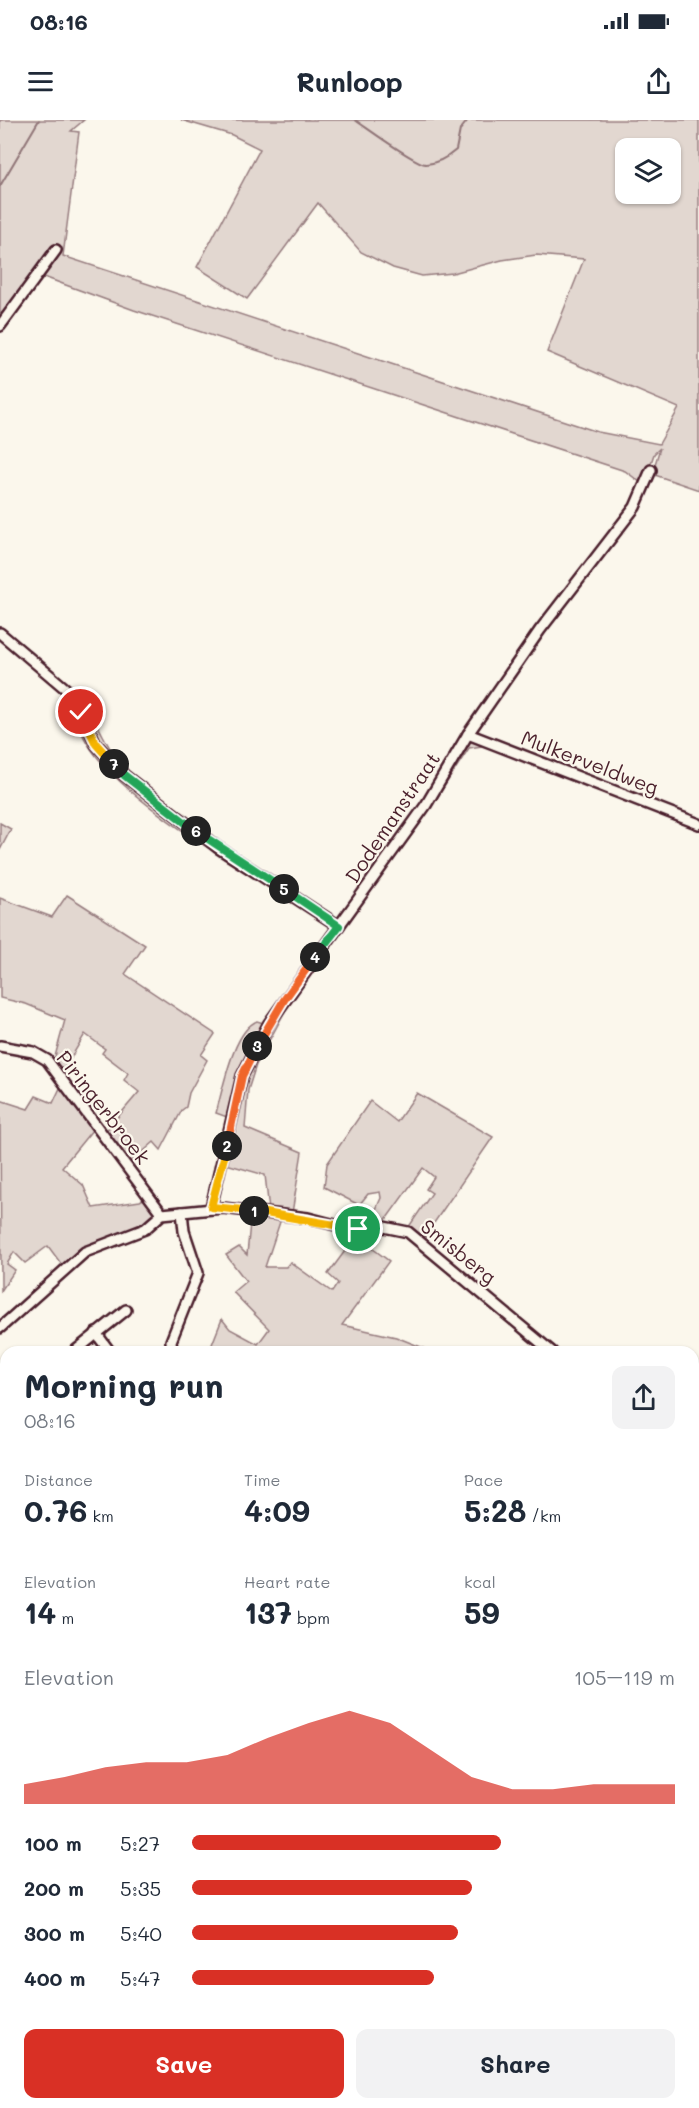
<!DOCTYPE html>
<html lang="en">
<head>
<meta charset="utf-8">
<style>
	body { margin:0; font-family:Mali,sans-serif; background:#f2f2f3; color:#1f2937; height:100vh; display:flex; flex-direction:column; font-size:22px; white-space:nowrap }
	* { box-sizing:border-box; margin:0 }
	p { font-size:20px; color:#747a83 }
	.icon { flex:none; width:33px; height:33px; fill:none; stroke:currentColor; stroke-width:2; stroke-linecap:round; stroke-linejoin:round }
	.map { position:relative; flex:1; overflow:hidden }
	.sheet { position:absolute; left:0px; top:1226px; width:699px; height:764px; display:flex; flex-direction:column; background:#fff; border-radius:18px 18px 0 0; box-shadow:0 2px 4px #0004 }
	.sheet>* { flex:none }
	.fabs { position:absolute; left:615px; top:18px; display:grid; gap:12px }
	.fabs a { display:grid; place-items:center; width:66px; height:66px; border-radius:12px; background:#fff; box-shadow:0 2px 4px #0004; font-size:30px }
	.pin { position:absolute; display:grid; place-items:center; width:51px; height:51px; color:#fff; margin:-26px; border:3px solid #fff; border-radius:50%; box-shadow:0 2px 6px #0007 }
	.km { position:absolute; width:30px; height:30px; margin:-15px; border-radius:50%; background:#222; color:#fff; font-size:16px; line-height:30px; text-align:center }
	.round { display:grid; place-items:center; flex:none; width:63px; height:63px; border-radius:12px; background:#f2f2f3 }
	.headline { display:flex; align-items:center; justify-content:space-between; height:102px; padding:0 24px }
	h1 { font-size:33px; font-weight:700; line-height:45px }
	.figures { display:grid; grid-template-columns:repeat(3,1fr); gap:9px; height:102px; padding:6px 24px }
	.figures div { display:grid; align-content:center }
	.figures b { font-size:30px; font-weight:700 }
	.figures small { font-size:16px; font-weight:400 }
	.figures p { font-size:16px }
	.chart { height:168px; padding:12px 24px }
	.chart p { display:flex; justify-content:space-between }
	.chart svg { width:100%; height:108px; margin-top:6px; fill:#d93025; opacity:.7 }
	.action { display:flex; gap:12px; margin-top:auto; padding:12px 24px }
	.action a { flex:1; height:69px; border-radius:12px; background:#d93025; color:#fff; font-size:24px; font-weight:700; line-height:69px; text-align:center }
	.action a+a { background:#f2f2f3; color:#1f2937 }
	ul { padding:0 24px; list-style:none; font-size:20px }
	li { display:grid; grid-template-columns:96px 72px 1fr; align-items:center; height:45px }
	li i { height:15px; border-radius:8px; background:#d93025 }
	.status { display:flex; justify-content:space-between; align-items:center; height:42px; padding:0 30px; background:#fff; direction:ltr }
	.status svg { height:16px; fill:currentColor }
	header { display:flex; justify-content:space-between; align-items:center; height:78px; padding:0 24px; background:#fff; font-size:27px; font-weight:700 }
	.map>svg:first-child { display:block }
	.green { fill:#e2d7d0; stroke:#967b7e; stroke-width:1.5; fill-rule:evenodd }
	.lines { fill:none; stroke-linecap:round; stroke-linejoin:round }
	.stream { stroke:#907477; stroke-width:2 }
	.minor-casing { stroke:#4a1f2b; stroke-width:14 }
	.major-casing { stroke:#4a1f2b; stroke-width:16 }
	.minor { stroke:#fbf7ec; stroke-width:9 }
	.major { stroke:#fbf7ec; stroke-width:12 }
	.split-1-casing { stroke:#fff; stroke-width:12 }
	.split-2-casing { stroke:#fff; stroke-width:12 }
	.split-3-casing { stroke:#fff; stroke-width:12 }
	.split-4-casing { stroke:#fff; stroke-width:12 }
	.split-5-casing { stroke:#fff; stroke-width:12 }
	.split-6-casing { stroke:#fff; stroke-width:12 }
	.split-7-casing { stroke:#fff; stroke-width:12 }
	.split-8-casing { stroke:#fff; stroke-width:12 }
	.split-1 { stroke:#f5b400; stroke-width:8 }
	.split-2 { stroke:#f5b400; stroke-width:8 }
	.split-3 { stroke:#f0652b; stroke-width:8 }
	.split-4 { stroke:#f0652b; stroke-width:8 }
	.split-5 { stroke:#22a559; stroke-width:8 }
	.split-6 { stroke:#22a559; stroke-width:8 }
	.split-7 { stroke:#22a559; stroke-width:8 }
	.split-8 { stroke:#f5b400; stroke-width:8 }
	.labels { text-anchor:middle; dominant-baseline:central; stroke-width:4.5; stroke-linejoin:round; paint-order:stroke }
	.street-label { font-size:20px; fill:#4a1f2b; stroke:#fbf7ec }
</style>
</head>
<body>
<div class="status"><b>08:16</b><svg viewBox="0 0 49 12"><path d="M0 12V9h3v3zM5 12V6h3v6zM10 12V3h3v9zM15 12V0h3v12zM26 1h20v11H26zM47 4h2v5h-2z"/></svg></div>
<header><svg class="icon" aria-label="menu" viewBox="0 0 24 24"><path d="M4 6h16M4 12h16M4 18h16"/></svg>Runloop<svg class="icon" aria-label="share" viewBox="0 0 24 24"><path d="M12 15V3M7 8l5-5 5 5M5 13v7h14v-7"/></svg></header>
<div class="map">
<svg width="699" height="1988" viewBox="0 0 699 1988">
	<rect width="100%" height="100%" fill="#fbf7ec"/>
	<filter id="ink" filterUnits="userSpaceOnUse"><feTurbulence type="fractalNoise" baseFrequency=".0167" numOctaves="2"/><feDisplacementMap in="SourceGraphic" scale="12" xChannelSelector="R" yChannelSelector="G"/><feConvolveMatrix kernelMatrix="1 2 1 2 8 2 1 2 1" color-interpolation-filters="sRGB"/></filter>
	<g filter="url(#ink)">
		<g class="green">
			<path d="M 0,0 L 84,0 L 71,11 L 79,12 L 63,136 L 598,312 L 659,324 L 679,288 L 547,232 L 584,139 L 536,135 L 502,140 L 453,153 L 422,156 L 393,148 L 361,132 L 318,83 L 247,179 L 197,147 L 260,29 L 232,15 L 181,0 L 699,0 L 699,370 L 652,354 L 660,328 L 654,334 L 644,365 L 625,351 L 134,190 L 41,156 L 0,203 ZM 626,28 L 670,28 L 670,74 L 626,74 Z"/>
			<path d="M 78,599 L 94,599 C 102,612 108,627 117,639 C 159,694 215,729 272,767 C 224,739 85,657 78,599 Z"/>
			<polygon points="470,620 477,620 489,625 469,628 420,704 383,753 380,752 465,623"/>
			<polygon points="0,703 11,709 0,730"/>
			<polygon points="67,775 145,825 125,854 215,914 201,935 207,940 189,973 186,987 182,990 161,1030 154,1022 130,1043 105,1012 139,972 124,960 128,953 102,933 105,929 85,914 63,951 54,940 65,900 26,884 0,878 0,778 52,797"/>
			<path d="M 285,882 L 289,884 L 256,945 L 248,970 L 245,1008 L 302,1032 L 292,1093 L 269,1090 L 265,1055 L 226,1044 L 233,1003 L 230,998 L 216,993 C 223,969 233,911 257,901 L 270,905 Z"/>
			<path d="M 61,966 L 93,1009 L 62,1047 L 83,1065 L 93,1088 L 140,1081 L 148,1076 L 156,1089 C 148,1114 114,1115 93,1124 C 82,1129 71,1138 62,1145 L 48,1126 L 25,1143 L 14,1132 L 7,1144 L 15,1150 L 1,1171 L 0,980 L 28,989 L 36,976 L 53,983 Z"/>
			<polygon points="417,973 493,1017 423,1119 408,1108 432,1073 426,1069 434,1057 423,1048 382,1105 369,1105 381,1078 380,1072 368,1074 359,1085 324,1067 327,1044 370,981 397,1002"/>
			<polygon points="251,1092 282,1096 265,1147 286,1147 290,1142 332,1172 338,1163 328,1154 356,1116 389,1141 342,1205 396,1217 431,1231 209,1232 222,1199 230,1209 258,1224 269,1209 233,1172 246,1161 226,1135 239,1127 247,1135"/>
			<polygon points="693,1351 699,1356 699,1489 693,1493"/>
			<polygon points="0,1391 6,1395 6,1419 0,1430"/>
			<polygon points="2,1445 6,1448 6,1496 0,1495"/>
			<polygon points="699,1510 699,1540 693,1543 693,1515"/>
			<polygon points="693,1654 699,1657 699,1757 693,1756"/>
			<polygon points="6,1715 6,1796 0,1794 0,1716"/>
		</g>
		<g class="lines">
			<g class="stream">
				<path d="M 355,0 C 367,8 417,45 426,44 C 437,43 448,37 456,30 L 460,10 L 468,0"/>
				<polyline points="0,66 39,0"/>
			</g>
			<g class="minor-casing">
				<g id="minor">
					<polyline points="0,206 56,130"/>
					<polyline points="0,513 73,575 96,624 124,655 217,727 339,806"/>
					<polyline points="468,614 699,704"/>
					<polyline points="0,926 33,932 47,940 162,1094"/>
					<polyline points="211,1087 242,956 269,903 426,685 468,614 540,510 635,387 651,350"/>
					<polyline points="0,1208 85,1132 145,1109 162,1094 223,1088 308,1098 347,1108 384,1107 408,1112 552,1232"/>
					<polyline points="96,1213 110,1232"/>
					<polyline points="74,1232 126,1190"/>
					<polyline points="172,1232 171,1221 198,1153 184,1111 182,1092"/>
					<polyline points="0,1297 6,1303"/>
					<polyline points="693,1350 699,1354"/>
					<polyline points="0,1550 6,1551"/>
					<polyline points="0,1713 6,1712"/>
					<polyline points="693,1761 699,1762"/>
					<polyline points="3,1852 6,1839"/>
				</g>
			</g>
			<g class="major-casing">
				<g id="major">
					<polyline points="0,1850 6,1853"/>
					<polyline points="313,1983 325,1988"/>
				</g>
			</g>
			<use href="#minor" class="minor"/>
			<use href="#major" class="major"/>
		</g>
	</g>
	<g class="lines" filter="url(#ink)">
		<g class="split-1-casing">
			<polyline id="split-1" points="254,1091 358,1109"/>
		</g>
		<g class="split-2-casing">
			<polyline id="split-2" points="227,1026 211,1087 254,1091"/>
		</g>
		<g class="split-3-casing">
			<polyline id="split-3" points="227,1026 242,956 257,926"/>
		</g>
		<g class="split-4-casing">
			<polyline id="split-4" points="257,926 284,880 315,837"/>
		</g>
		<g class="split-5-casing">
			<polyline id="split-5" points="284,769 339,806 315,837"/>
		</g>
		<g class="split-6-casing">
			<polyline id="split-6" points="196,711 284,769"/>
		</g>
		<g class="split-7-casing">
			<polyline id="split-7" points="114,644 124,655 196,711"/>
		</g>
		<g class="split-8-casing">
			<polyline id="split-8" points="81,592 96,624 114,644"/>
		</g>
		<use href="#split-1" class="split-1"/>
		<use href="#split-2" class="split-2"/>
		<use href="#split-3" class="split-3"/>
		<use href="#split-4" class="split-4"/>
		<use href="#split-5" class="split-5"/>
		<use href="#split-6" class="split-6"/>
		<use href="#split-7" class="split-7"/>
		<use href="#split-8" class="split-8"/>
	</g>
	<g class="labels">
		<g class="street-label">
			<text transform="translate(590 642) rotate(21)">Mulkerveldweg</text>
			<text transform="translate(392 697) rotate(-56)">Dodemanstraat</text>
			<text transform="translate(104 987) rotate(52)">Piringerbroek</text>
			<text transform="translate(459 1131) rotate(39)">Smisberg</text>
		</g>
	</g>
</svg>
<div class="fabs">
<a><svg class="icon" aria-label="layers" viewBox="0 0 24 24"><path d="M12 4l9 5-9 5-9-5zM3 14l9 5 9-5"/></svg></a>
</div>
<div class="pin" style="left:358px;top:1109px;background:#1e9e55"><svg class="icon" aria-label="arrive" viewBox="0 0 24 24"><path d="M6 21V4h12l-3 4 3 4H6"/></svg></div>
<div class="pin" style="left:81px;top:592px;background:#d93025"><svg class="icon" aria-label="check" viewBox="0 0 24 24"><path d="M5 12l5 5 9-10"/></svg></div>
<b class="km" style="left:254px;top:1091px">1</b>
<b class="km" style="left:227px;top:1026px">2</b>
<b class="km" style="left:257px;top:926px">3</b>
<b class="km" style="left:315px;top:837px">4</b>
<b class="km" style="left:284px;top:769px">5</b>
<b class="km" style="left:196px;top:711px">6</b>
<b class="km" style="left:114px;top:644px">7</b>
<section class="sheet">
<div class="headline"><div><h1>Morning run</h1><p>08:16</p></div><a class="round"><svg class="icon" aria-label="share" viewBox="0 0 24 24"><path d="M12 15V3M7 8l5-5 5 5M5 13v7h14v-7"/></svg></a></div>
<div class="figures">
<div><p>Distance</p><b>0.76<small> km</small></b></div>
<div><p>Time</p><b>4:09</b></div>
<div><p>Pace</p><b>5:28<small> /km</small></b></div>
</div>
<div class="figures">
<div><p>Elevation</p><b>14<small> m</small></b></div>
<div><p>Heart rate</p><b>137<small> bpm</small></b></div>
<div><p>kcal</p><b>59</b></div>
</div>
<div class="chart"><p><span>Elevation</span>105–119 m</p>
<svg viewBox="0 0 160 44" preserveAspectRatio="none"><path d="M0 44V36L10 33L20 29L30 27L40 27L50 24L60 17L70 11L80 6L90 11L100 22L110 33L120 38L130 38L140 36L150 36L160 36V44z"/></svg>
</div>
<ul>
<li><b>100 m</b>5:27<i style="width:64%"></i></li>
<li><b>200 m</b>5:35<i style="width:58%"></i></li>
<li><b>300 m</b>5:40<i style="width:55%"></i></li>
<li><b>400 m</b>5:47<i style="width:50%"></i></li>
</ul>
<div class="action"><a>Save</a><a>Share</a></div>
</section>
</div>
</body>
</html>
